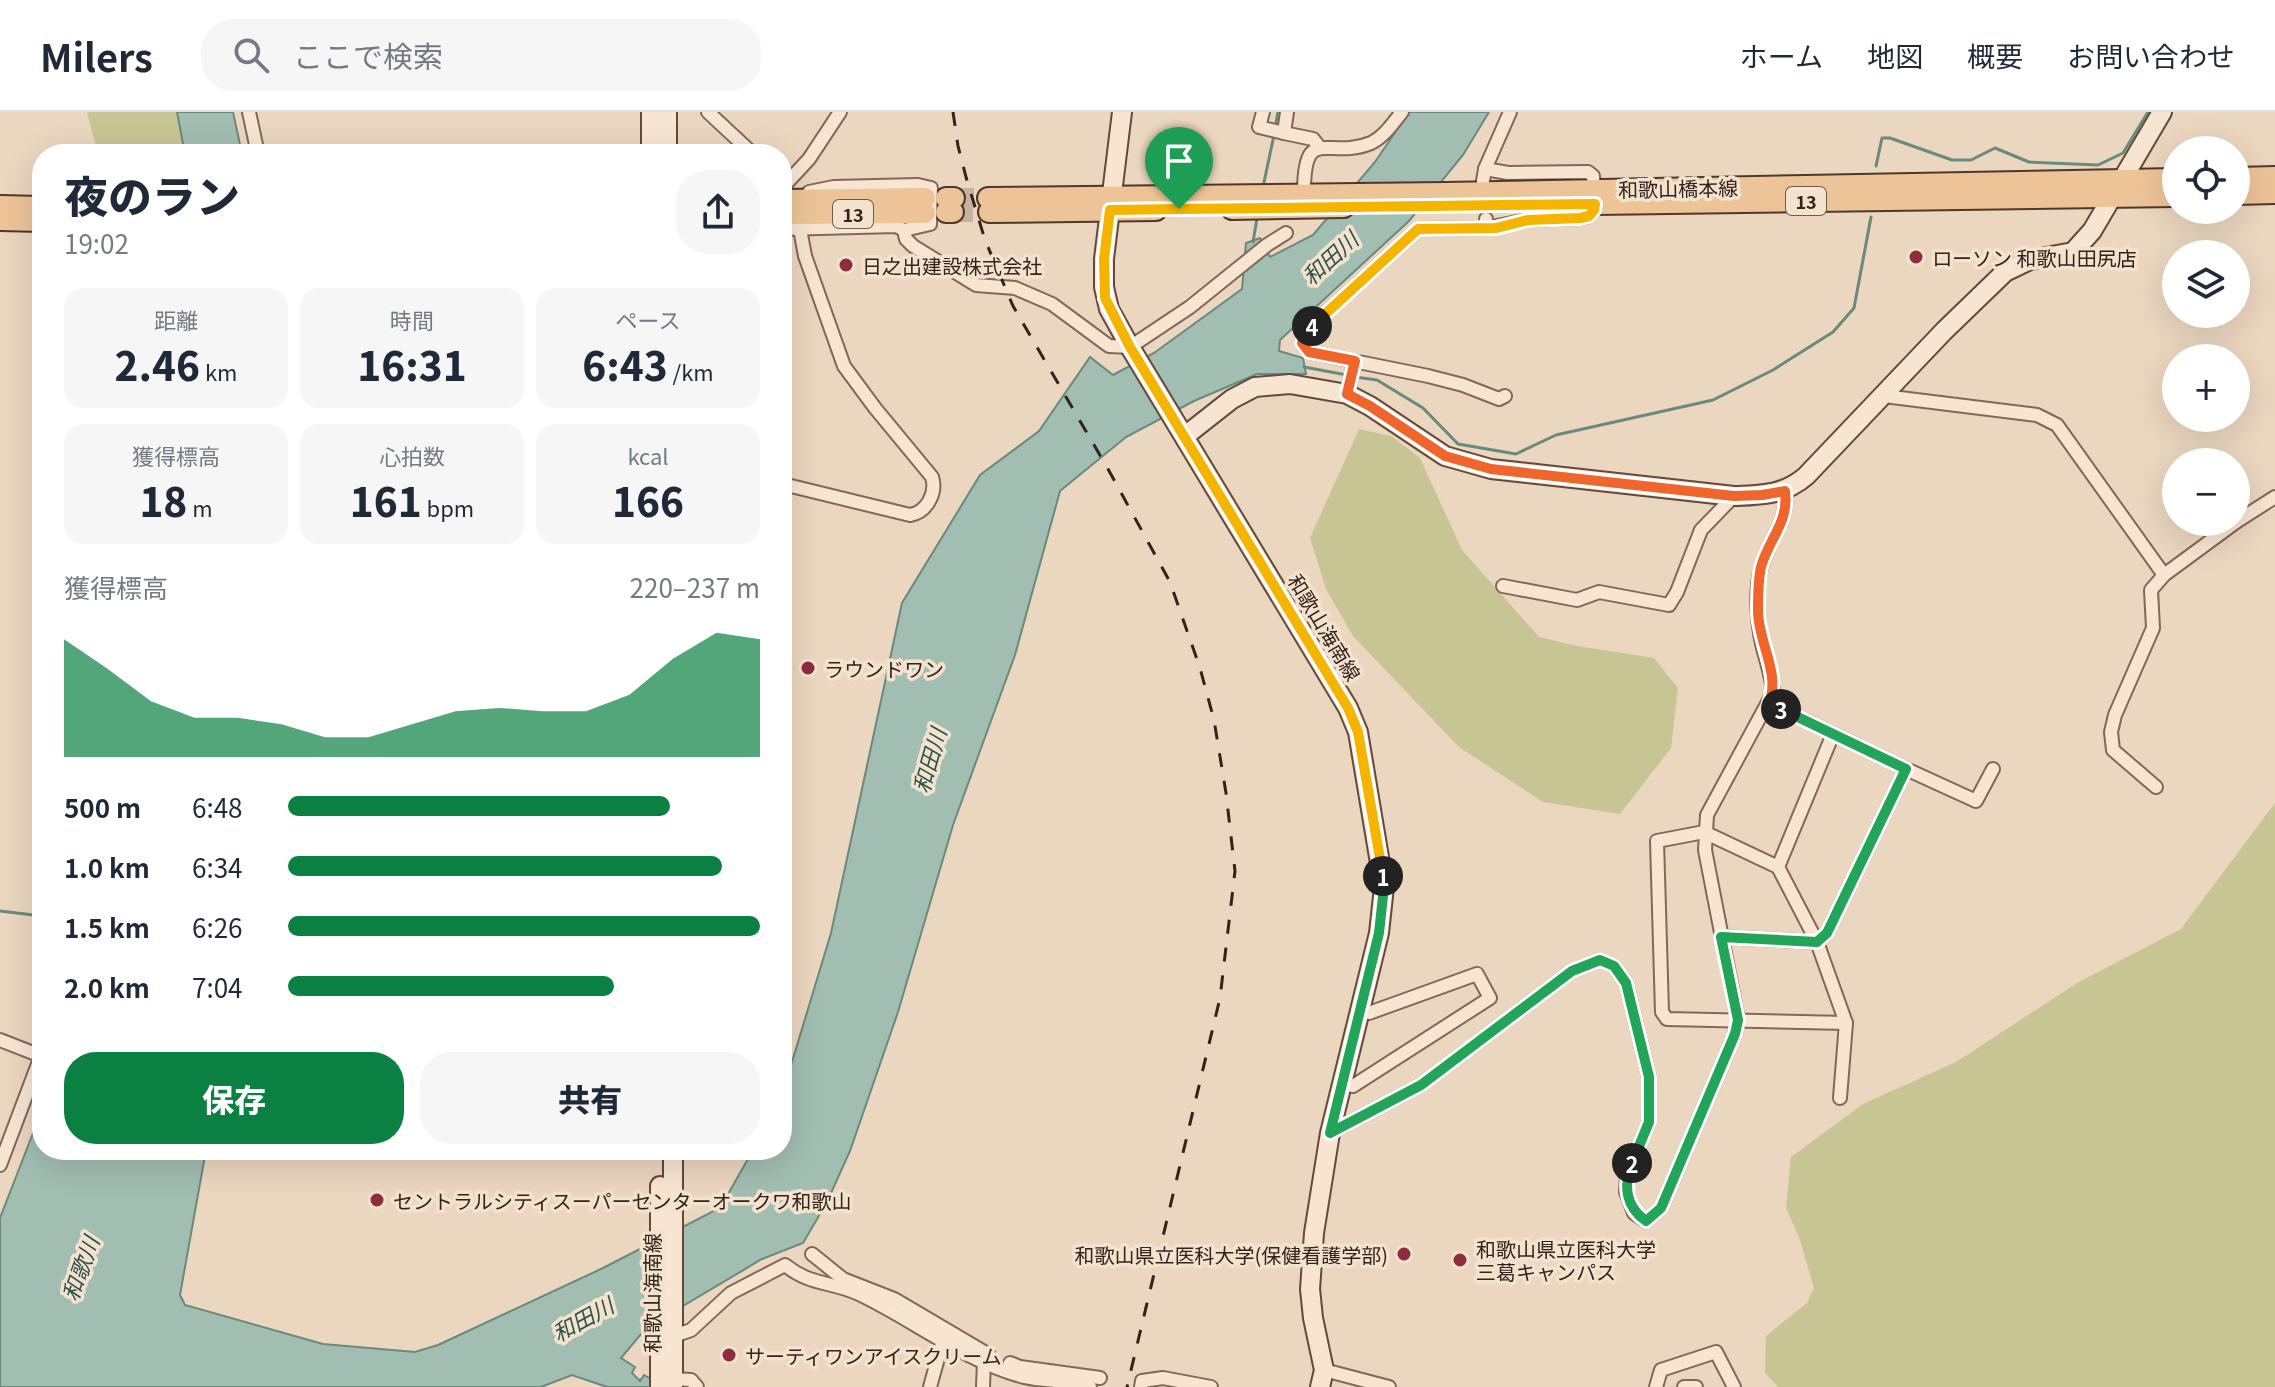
<!DOCTYPE html>
<html lang="ja">
<head>
<meta charset="utf-8">
<style>
	body { margin:0; font-family:Georgia,"Noto Sans JP",serif; background:#f6f6f7; color:#1f2937; height:100vh; display:flex; flex-direction:column; font-size:30px; white-space:nowrap }
	* { box-sizing:border-box; margin:0 }
	p { font-size:26px; color:#747a83 }
	.icon { flex:none; width:44px; height:44px; fill:none; stroke:currentColor; stroke-width:2; stroke-linecap:round; stroke-linejoin:round }
	.map { position:relative; flex:1; overflow:hidden }
	.details { position:absolute; left:32px; top:32px; width:760px; height:1016px; display:flex; flex-direction:column; background:#fff; border-radius:32px; box-shadow:0 8px 32px #0002 }
	.details>* { flex:none }
	.tools { position:absolute; left:2162px; top:24px; display:grid; gap:16px }
	.tools a { display:grid; place-items:center; width:88px; height:88px; border-radius:50%; background:#fff; box-shadow:0 8px 32px #0002; font-size:40px }
	.pin { position:absolute; display:grid; place-items:center; width:68px; height:68px; color:#fff; margin:-82px -34px; border-radius:50% 50% 50% 0; rotate:-45deg; box-shadow:0 0 8px #0007 }
	.pin .icon { rotate:45deg }
	.km { position:absolute; width:40px; height:40px; margin:-20px; border-radius:50%; background:#222; color:#fff; font-size:22px; line-height:40px; text-align:center }
	.round { display:grid; place-items:center; flex:none; width:84px; height:84px; border-radius:32px; background:#f6f6f7 }
	.overview { display:flex; align-items:center; justify-content:space-between; height:136px; padding:0 32px }
	h1 { font-size:44px; font-weight:800; line-height:60px }
	.metrics { display:grid; grid-template-columns:repeat(3,1fr); gap:12px; height:136px; padding:8px 32px }
	.metrics div { display:grid; align-content:center; border-radius:20px; background:#f6f6f7; text-align:center }
	.metrics b { font-size:40px; font-weight:800 }
	.metrics small { font-size:22px; font-weight:400 }
	.metrics p { font-size:22px }
	.chart { height:224px; padding:16px 32px }
	.chart p { display:flex; justify-content:space-between }
	.chart svg { width:100%; height:144px; margin-top:8px; fill:#0b8043; opacity:.7 }
	.button { display:flex; gap:16px; margin-top:auto; padding:16px 32px }
	.button a { flex:1; height:92px; border-radius:32px; background:#0b8043; color:#fff; font-size:32px; font-weight:800; line-height:92px; text-align:center }
	.button a+a { background:#f6f6f7; color:#1f2937 }
	ul { padding:0 32px; list-style:none; font-size:26px }
	li { display:grid; grid-template-columns:128px 96px 1fr; align-items:center; height:60px }
	li i { height:20px; border-radius:10px; background:#0b8043 }
	header { display:flex; align-items:center; gap:48px; box-sizing:border-box; height:112px; padding:0 40px; background:#fff; border-bottom:2px solid #e0e1e3 }
	header strong { font-size:38px }
	nav { display:flex; gap:44px; margin-inline-start:auto; font-size:28px }
	.search { width:560px; height:72px; background:#f6f6f7; display:flex; align-items:center; gap:20px; box-sizing:border-box; padding:0 28px; border-radius:32px; color:#747a83; font-size:30px }
	.map>svg:first-child { display:block }
	.green { fill:#c8c594 }
	.water { fill:#a2bdb1; stroke:#6a8a7d; stroke-width:2 }
	.lines { fill:none; stroke-linecap:round; stroke-linejoin:round }
	.stream { stroke:#6a8a7d; stroke-width:3 }
	.street-tunnel { stroke:#c6b29e; stroke-width:12; stroke-dasharray:12 6; stroke-linecap:butt }
	.primary-tunnel { stroke:#c6b29e; stroke-width:20; stroke-dasharray:20 10; stroke-linecap:butt }
	.street-casing { stroke:#836859; stroke-width:16 }
	.secondary-casing { stroke:#64493c; stroke-width:22 }
	.primary-casing { stroke:#50372d; stroke-width:24 }
	.street { stroke:#f7e5d2; stroke-width:12 }
	.secondary { stroke:#f7e5d2; stroke-width:18 }
	.primary { stroke:#edc498; stroke-width:20 }
	.rail { stroke:#33231c; stroke-width:3; stroke-dasharray:14 14; stroke-linecap:butt }
	.split-1-casing { stroke:#fff; stroke-width:16 }
	.split-2-casing { stroke:#fff; stroke-width:16 }
	.split-3-casing { stroke:#fff; stroke-width:16 }
	.split-4-casing { stroke:#fff; stroke-width:16 }
	.split-5-casing { stroke:#fff; stroke-width:16 }
	.split-1 { stroke:#f5b400; stroke-width:10 }
	.split-2 { stroke:#22a559; stroke-width:10 }
	.split-3 { stroke:#22a559; stroke-width:10 }
	.split-4 { stroke:#f0652b; stroke-width:10 }
	.split-5 { stroke:#f5b400; stroke-width:10 }
	.poi-dot { fill:#8f2c3e; stroke:#f3e2ce; stroke-width:3 }
	.labels { text-anchor:middle; dominant-baseline:central; stroke-width:7; stroke-linejoin:round; paint-order:stroke }
	.shield { fill:#f3e2ce; stroke:#6d5c51; stroke-width:2 }
	.shield-label { font-size:18px; font-weight:bold; fill:#33231c }
	.street-label { font-size:20px; fill:#33231c; stroke:#f3e2ce }
	.poi-label { font-size:20px; fill:#33231c; stroke:#f3e2ce; text-anchor:start }
	.water-label { font-size:22px; font-style:italic; fill:#2c5249; stroke:#f3e2ce }
</style>
</head>
<body>
<header>
<strong>Milers</strong>
<div class="search"><svg class="icon" aria-label="search" viewBox="0 0 24 24"><circle cx="10" cy="10" r="6"/><path d="M15 15l6 6"/></svg>ここで検索</div>
<nav><a>ホーム</a><a>地図</a><a>概要</a><a>お問い合わせ</a></nav>
</header>
<div class="map">
<svg width="2275" height="1275" viewBox="0 0 2275 1275">
	<rect width="100%" height="100%" fill="#ebd6bf"/>
	<g class="green">
		<polygon points="87,0 177,0 185,42 98,42"/>
		<polygon points="1359,317 1391,324 1420,346 1462,438 1539,525 1577,534 1654,546 1678,576 1671,636 1620,702 1543,690 1459,635 1353,524 1326,477 1310,426"/>
		<polygon points="2275,691 2275,1275 1778,1275 1765,1261 1766,1224 1807,1191 1814,1176 1799,1125 1786,1096 1791,1045 1863,992 1956,950 2077,871 2181,817"/>
	</g>
	<g class="water">
		<polygon points="177,0 233,0 242,42 185,42"/>
		<polygon points="1409,0 1489,0 1463,43 1409,109 1280,228 1279,239 1303,246 1306,262 1257,262 1194,289 1126,325 1060,379 1015,543 953,713 898,900 850,1039 827,1090 803,1131 762,1147 646,1216 621,1246 635,1255 632,1261 640,1269 644,1263 665,1275 607,1275 572,1263 541,1275 0,1275 0,1106 42,998 42,1038 206,1038 180,1183 185,1193 323,1232 415,1240 438,1233 603,1156 712,1100 727,1084 753,1038 782,1038 782,983 831,821 902,491 980,363 1039,319 1090,245 1113,263 1154,241 1242,177 1246,131 1260,126 1270,145 1313,123 1375,50"/>
	</g>
	<g class="lines">
		<g class="stream">
			<polyline points="1275,16 1278,0"/>
			<polyline points="1876,54 1882,26 1890,26 1952,48 1971,48 1995,36 2029,50 2098,53 2123,41 2148,0"/>
			<polyline points="1263,75 1274,23"/>
			<polyline points="1253,130 1257,106"/>
			<polyline points="1304,255 1347,263"/>
			<polyline points="1355,265 1377,268 1423,296 1458,332 1516,342 1556,323 1713,288 1773,258 1833,220 1854,196 1871,105"/>
			<polyline points="0,799 42,804"/>
		</g>
		<polyline class="street-tunnel" points="1483,74 1486,107"/>
		<g class="primary-tunnel">
			<polyline points="954,86 988,86"/>
			<polyline points="953,100 989,100"/>
		</g>
		<g class="street-casing">
			<g id="street">
				<polyline points="249,0 258,42"/>
				<polyline points="708,0 753,42"/>
				<polyline points="1263,0 1259,15 1284,21"/>
				<polyline points="1287,0 1284,21 1313,27 1320,36"/>
				<polyline points="1485,57 1508,61 1588,60 1593,64 1594,78"/>
				<polyline points="1483,69 1485,57 1510,0"/>
				<polyline points="784,80 783,75 809,47 840,0"/>
				<path d="M 1304,85 C 1303,9 1327,49 1371,31 C 1384,25 1393,11 1402,0"/>
				<polyline points="1486,107 1486,116 1418,117 1305,220 1302,231 1309,240 1428,264 1463,273 1499,287 1505,284"/>
				<polyline points="1486,116 1528,108 1580,106 1589,104 1594,98 1595,92"/>
				<polyline points="782,117 896,114 904,118 930,112 931,76 918,73 834,75 809,80"/>
				<polyline points="904,118 906,127 913,134 976,173 1015,176 1052,192 1109,234 1130,235 1190,195 1267,133 1286,121"/>
				<polyline points="1347,282 1355,249"/>
				<polyline points="1884,284 2037,303 2057,313 2164,463"/>
				<path d="M 791,374 L 910,403 C 927,400 937,381 932,365 L 875,296 L 844,254 L 805,144 L 800,117"/>
				<polyline points="2236,410 2275,385"/>
				<polyline points="1503,474 1577,488 1599,480 1669,493 1677,480 1701,418 1734,384"/>
				<polyline points="1833,622 1778,755 1817,830 1846,911 1840,986"/>
				<polyline points="1906,657 1976,689 1993,657"/>
				<polyline points="2156,675 2113,638 2111,620 2115,603 2153,516 2151,478 2164,463 2236,410"/>
				<polyline points="1778,755 1704,720 1657,729 1662,900 1667,907 1846,911"/>
				<polyline points="1721,825 1817,830 1827,821 1906,657 1769,591"/>
				<polyline points="0,928 41,944 0,1053"/>
				<polyline points="1342,972 1353,974 1490,886 1477,862 1369,901 1360,899"/>
				<path d="M 1330,1021 L 1421,973 L 1572,859 L 1600,848 L 1614,854 L 1626,871 L 1649,965 L 1649,1010 L 1627,1063 L 1626,1080 L 1634,1101 L 1646,1109 L 1661,1096 L 1735,922 L 1738,908 L 1705,738 L 1707,703 L 1773,581 C 1772,563 1766,549 1762,532 C 1757,509 1755,478 1761,456 C 1768,426 1789,412 1785,379"/>
				<polyline points="812,1142 843,1167 894,1187 989,1243"/>
				<path d="M 668,1226 L 691,1218 L 731,1181 L 785,1153 C 811,1174 831,1169 859,1182 C 914,1208 964,1249 1024,1265 C 1045,1270 1070,1268 1090,1275"/>
				<polyline points="1010,1251 1020,1255 1100,1266"/>
				<polyline points="1324,1258 1389,1275"/>
				<polyline points="673,1267 691,1268 697,1275"/>
				<polyline points="930,1275 943,1228"/>
				<polyline points="983,1275 984,1249"/>
				<polyline points="1141,1275 1142,1269 1163,1266 1211,1275"/>
				<polyline points="1656,1275 1661,1258 1716,1240 1734,1275"/>
				<polyline points="1684,1275 1696,1275"/>
			</g>
		</g>
		<g class="secondary-casing">
			<g id="secondary">
				<polyline points="667,0 667,42"/>
				<polyline points="1122,0 1104,147 1104,175 1109,197 1130,235 1348,596 1358,620 1384,775 1379,821 1330,1021 1314,1121 1310,1177 1313,1206 1324,1258 1320,1275"/>
				<polyline points="651,42 651,0"/>
				<path d="M 1185,324 L 1232,287 L 1255,275 L 1290,272 L 1347,282 L 1370,294 L 1445,344 L 1491,357 L 1734,384 C 1762,383 1784,383 1806,364 L 1944,219 L 2005,160 L 2030,148 L 2073,140 L 2092,119 L 2162,0"/>
				<polyline points="673,1038 673,1275"/>
				<polyline points="660,1074 660,1275"/>
			</g>
		</g>
		<g class="primary-casing">
			<g id="primary">
				<polyline points="2236,66 2275,65"/>
				<polyline points="2236,82 2275,81"/>
				<polyline points="946,86 954,86"/>
				<polyline points="988,86 1445,81 2176,67"/>
				<polyline points="782,88 925,86"/>
				<polyline points="1596,92 2176,84"/>
				<polyline points="0,94 42,95"/>
				<polyline points="1232,97 1344,95"/>
				<polyline points="946,100 953,100"/>
				<polyline points="989,100 1156,98"/>
				<polyline points="782,102 925,101"/>
				<polyline points="0,108 42,109"/>
			</g>
		</g>
		<use href="#street" class="street"/>
		<use href="#secondary" class="secondary"/>
		<use href="#primary" class="primary"/>
		<polyline class="rail" points="953,0 958,34 966,65 985,128 1013,194 1108,357 1170,470 1200,556 1214,608 1226,681 1235,759 1220,886 1127,1275"/>
	</g>
	<g class="lines">
		<g class="split-1-casing">
			<polyline id="split-1" points="1179,97 1110,98 1104,147 1105,186 1130,235 1348,596 1358,620 1383,764"/>
		</g>
		<g class="split-2-casing">
			<polyline id="split-2" points="1383,764 1384,775 1379,821 1330,1021 1421,973 1572,859 1600,848 1614,854 1626,871 1649,965 1649,1010 1632,1051"/>
		</g>
		<g class="split-3-casing">
			<path id="split-3" d="M 1632,1051 C 1623,1074 1626,1095 1646,1109 L 1661,1096 L 1735,922 L 1738,908 L 1721,825 L 1817,830 L 1827,821 L 1906,657 L 1781,597"/>
		</g>
		<g class="split-4-casing">
			<path id="split-4" d="M 1312,214 L 1305,220 L 1302,231 L 1309,240 L 1355,249 L 1347,282 L 1370,294 L 1445,344 L 1491,357 L 1734,384 L 1762,383 L 1785,379 C 1789,411 1769,426 1761,455 C 1758,468 1758,486 1758,499 C 1758,530 1781,562 1769,591 L 1781,597"/>
		</g>
		<g class="split-5-casing">
			<polyline id="split-5" points="1179,97 1595,92 1594,98 1589,104 1580,106 1528,108 1496,116 1418,117 1312,214"/>
		</g>
		<use href="#split-1" class="split-1"/>
		<use href="#split-2" class="split-2"/>
		<use href="#split-3" class="split-3"/>
		<use href="#split-4" class="split-4"/>
		<use href="#split-5" class="split-5"/>
	</g>
	<g class="poi-dot">
		<circle cx="1916" cy="145" r="8"/>
		<circle cx="846" cy="153" r="8"/>
		<circle cx="808" cy="556" r="8"/>
		<circle cx="377" cy="1088" r="8"/>
		<circle cx="1404" cy="1142" r="8"/>
		<circle cx="1460" cy="1148" r="8"/>
		<circle cx="729" cy="1243" r="8"/>
	</g>
	<g class="labels">
		<g class="shield">
			<rect x="1786" y="75" width="40" height="28" rx="6"/>
			<rect x="833" y="88" width="40" height="28" rx="6"/>
		</g>
		<g class="shield-label">
			<text x="1806" y="89">13</text>
			<text x="853" y="102">13</text>
		</g>
		<g class="street-label">
			<text transform="translate(1678 76) rotate(-1)">和歌山橋本線</text>
			<text transform="translate(1325 515) rotate(59)">和歌山海南線</text>
			<text transform="translate(651 1181) rotate(-90)">和歌山海南線</text>
		</g>
		<g class="poi-label">
			<text x="1932" y="145">ローソン 和歌山田尻店</text>
			<text x="862" y="153">日之出建設株式会社</text>
			<text x="824" y="556">ラウンドワン</text>
			<text x="393" y="1088">セントラルシティスーパーセンターオークワ和歌山</text>
			<text x="1476" y="1136">和歌山県立医科大学<tspan x="1476" dy="23">三葛キャンパス</tspan></text>
			<text x="1388" y="1142" text-anchor="end">和歌山県立医科大学(保健看護学部)</text>
			<text x="745" y="1243">サーティワンアイスクリーム</text>
		</g>
		<g class="water-label">
			<text transform="translate(1329 145) rotate(-42)">和田川</text>
			<text transform="translate(928 648) rotate(-74)">和田川</text>
			<text transform="translate(79 1156) rotate(-70)">和歌川</text>
			<text transform="translate(582 1206) rotate(-29)">和田川</text>
		</g>
	</g>
</svg>
<div class="tools">
<a><svg class="icon" aria-label="locate" viewBox="0 0 24 24"><circle cx="12" cy="12" r="6"/><path d="M12 2v4M12 18v4M2 12h4M18 12h4"/></svg></a>
<a><svg class="icon" aria-label="layers" viewBox="0 0 24 24"><path d="M12 4l9 5-9 5-9-5zM3 14l9 5 9-5"/></svg></a>
<a>+</a>
<a>−</a>
</div>
<div class="pin" style="left:1179px;top:97px;background:#1e9e55"><svg class="icon" aria-label="arrive" viewBox="0 0 24 24"><path d="M6 21V4h12l-3 4 3 4H6"/></svg></div>
<b class="km" style="left:1383px;top:764px">1</b>
<b class="km" style="left:1632px;top:1051px">2</b>
<b class="km" style="left:1781px;top:597px">3</b>
<b class="km" style="left:1312px;top:214px">4</b>
<section class="details">
<div class="overview"><div><h1>夜のラン</h1><p>19:02</p></div><a class="round"><svg class="icon" aria-label="share" viewBox="0 0 24 24"><path d="M12 15V3M7 8l5-5 5 5M5 13v7h14v-7"/></svg></a></div>
<div class="metrics">
<div><p>距離</p><b>2.46<small> km</small></b></div>
<div><p>時間</p><b>16:31</b></div>
<div><p>ペース</p><b>6:43<small> /km</small></b></div>
</div>
<div class="metrics">
<div><p>獲得標高</p><b>18<small> m</small></b></div>
<div><p>心拍数</p><b>161<small> bpm</small></b></div>
<div><p>kcal</p><b>166</b></div>
</div>
<div class="chart"><p><span>獲得標高</span>220–237 m</p>
<svg viewBox="0 0 160 44" preserveAspectRatio="none"><path d="M0 44V8L10 17L20 27L30 32L40 32L50 34L60 38L70 38L80 34L90 30L100 29L110 30L120 30L130 25L140 14L150 6L160 8V44z"/></svg>
</div>
<ul>
<li><b>500 m</b>6:48<i style="width:81%"></i></li>
<li><b>1.0 km</b>6:34<i style="width:92%"></i></li>
<li><b>1.5 km</b>6:26<i style="width:100%"></i></li>
<li><b>2.0 km</b>7:04<i style="width:69%"></i></li>
</ul>
<div class="button"><a>保存</a><a>共有</a></div>
</section>
</div>
</body>
</html>
